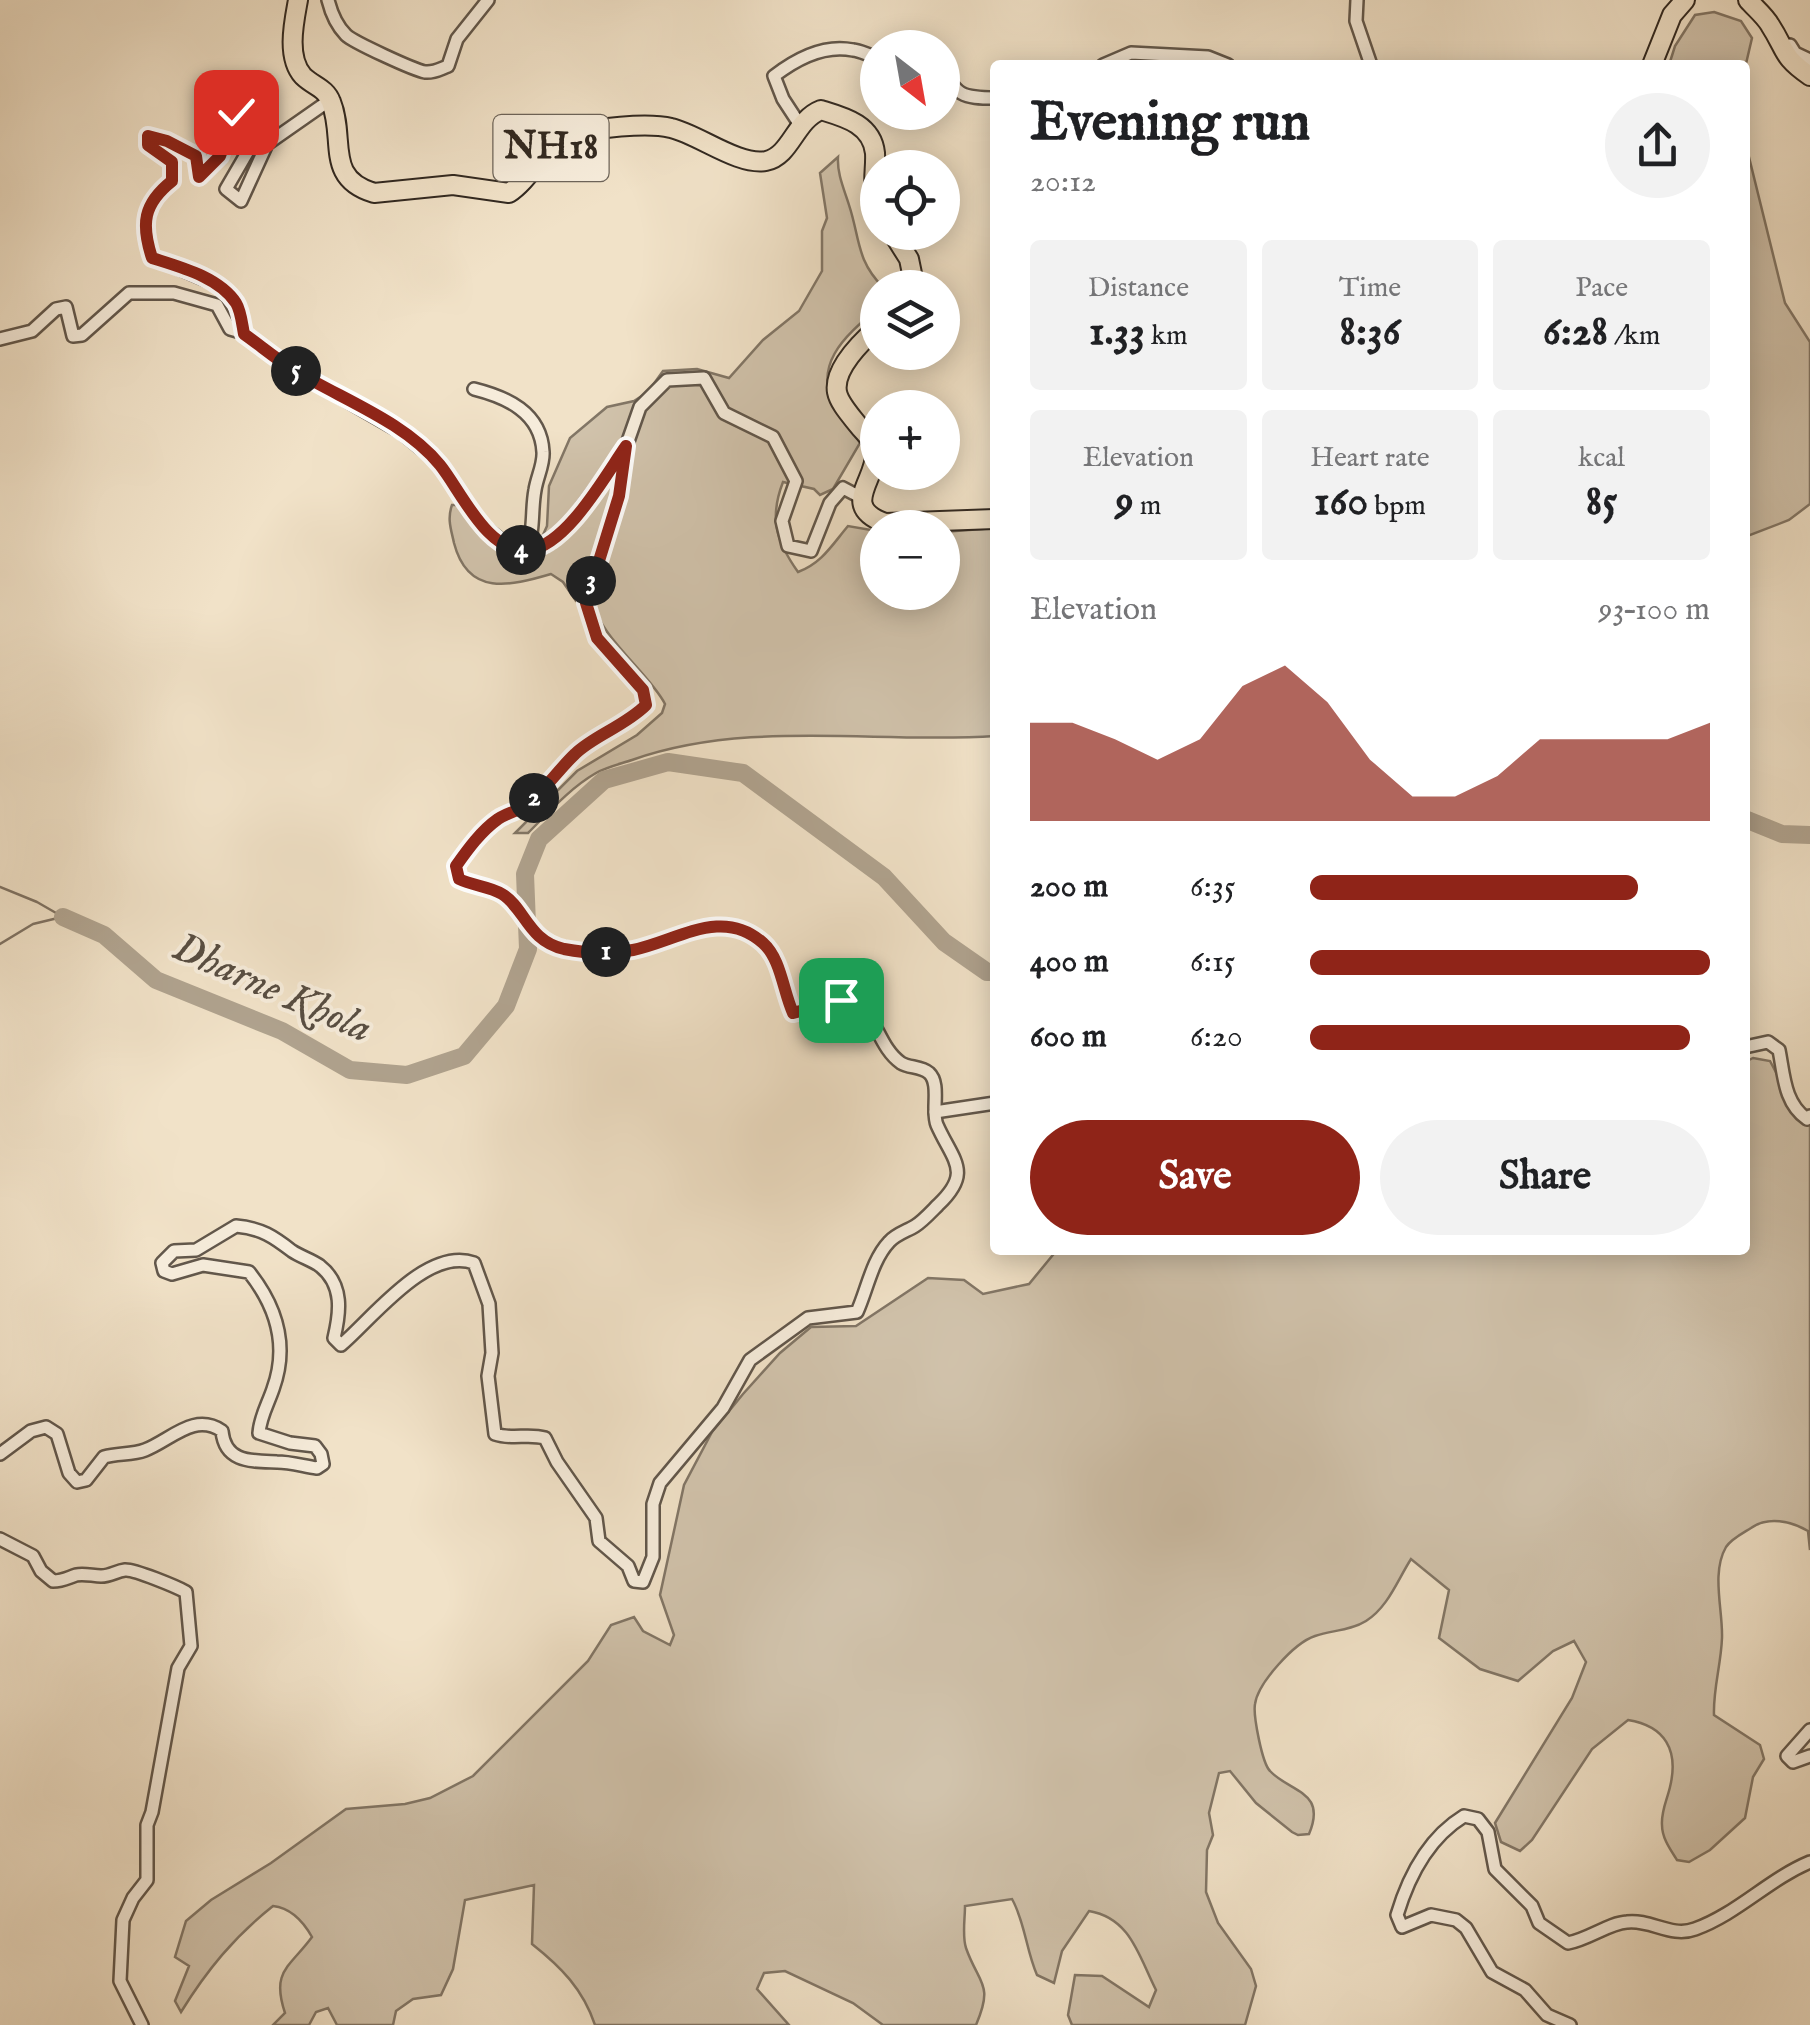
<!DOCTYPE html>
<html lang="en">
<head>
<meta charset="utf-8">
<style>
	body { margin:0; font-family:"IM FELL English",serif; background:#f2f2f2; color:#202124; height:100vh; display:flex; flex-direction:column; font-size:38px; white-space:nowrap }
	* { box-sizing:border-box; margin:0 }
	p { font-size:32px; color:#757577 }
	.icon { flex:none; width:55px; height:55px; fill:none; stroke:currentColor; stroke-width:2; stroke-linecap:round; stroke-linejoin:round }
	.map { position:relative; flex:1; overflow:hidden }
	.drawer { position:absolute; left:990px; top:60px; width:760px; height:1195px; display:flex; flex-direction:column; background:#fff; border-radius:10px; box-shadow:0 5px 25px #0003 }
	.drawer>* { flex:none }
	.needle { width:65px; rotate:149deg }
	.controls { position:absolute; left:860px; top:30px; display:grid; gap:20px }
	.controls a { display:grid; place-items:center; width:100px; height:100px; border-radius:50%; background:#fff; box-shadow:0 5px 25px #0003; font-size:50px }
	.pin { position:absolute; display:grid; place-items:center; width:85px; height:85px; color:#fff; margin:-42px; border-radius:20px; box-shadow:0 5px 15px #0006 }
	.km { position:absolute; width:50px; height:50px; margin:-25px; border-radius:50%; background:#222; color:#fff; font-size:28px; line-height:50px; text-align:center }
	.round { display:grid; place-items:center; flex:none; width:105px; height:105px; border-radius:52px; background:#f2f2f2 }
	.overview { display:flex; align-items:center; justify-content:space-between; height:170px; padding:0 40px }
	h1 { font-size:55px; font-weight:800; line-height:75px }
	.stats { display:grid; grid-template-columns:repeat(3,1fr); gap:15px; height:170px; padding:10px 40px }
	.stats div { display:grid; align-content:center; border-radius:10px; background:#f2f2f2; text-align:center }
	.stats b { font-size:42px; font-weight:800 }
	.stats small { font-size:28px; font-weight:400 }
	.stats p { font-size:28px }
	.chart { height:280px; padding:20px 40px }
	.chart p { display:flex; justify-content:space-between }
	.chart svg { width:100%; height:180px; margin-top:10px; fill:#8f2418; opacity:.7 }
	.action { display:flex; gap:20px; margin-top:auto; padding:20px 40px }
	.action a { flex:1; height:115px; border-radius:60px; background:#8f2418; color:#fff; font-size:40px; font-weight:800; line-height:115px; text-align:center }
	.action a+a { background:#f2f2f2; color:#202124 }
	ul { padding:0 40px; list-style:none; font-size:32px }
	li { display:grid; grid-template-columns:160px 120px 1fr; align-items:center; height:75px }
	li i { height:25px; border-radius:12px; background:#8f2418 }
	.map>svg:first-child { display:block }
	.green { fill:#d1c3ac; stroke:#827666; stroke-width:2.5 }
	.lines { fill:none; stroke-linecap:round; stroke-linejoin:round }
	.stream { stroke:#7e7263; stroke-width:2.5 }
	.river { stroke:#b0a38f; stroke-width:18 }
	.street-casing { stroke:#62574b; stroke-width:16 }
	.primary-casing { stroke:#322921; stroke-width:22 }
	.street { stroke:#f6ecdb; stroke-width:11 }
	.primary { stroke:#f1e2c8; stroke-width:18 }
	.route-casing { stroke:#fff; stroke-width:20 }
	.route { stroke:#8f2418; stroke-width:12 }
	.labels { text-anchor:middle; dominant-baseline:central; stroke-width:8; stroke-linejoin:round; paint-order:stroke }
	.shield { fill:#f6ecdb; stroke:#6d6459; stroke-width:2.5 }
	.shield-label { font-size:38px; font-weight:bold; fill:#322921 }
	.water-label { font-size:42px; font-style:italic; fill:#584e42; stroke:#f6ecdb }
</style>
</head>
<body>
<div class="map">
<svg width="1810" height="2025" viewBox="0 0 1810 2025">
	<rect width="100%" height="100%" fill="#f1e2c8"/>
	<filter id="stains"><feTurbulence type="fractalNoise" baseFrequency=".002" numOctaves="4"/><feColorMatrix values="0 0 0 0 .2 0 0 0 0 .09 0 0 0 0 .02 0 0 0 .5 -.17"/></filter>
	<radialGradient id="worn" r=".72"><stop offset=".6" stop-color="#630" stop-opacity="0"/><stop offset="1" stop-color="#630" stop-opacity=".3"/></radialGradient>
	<g class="green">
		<polygon points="1714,12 1741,21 1752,38 1745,68 1745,65 1669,65 1675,46 1695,15"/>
		<polygon points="1745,141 1785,303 1810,342 1810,504 1789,520 1745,537"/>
		<path d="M 838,157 C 837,174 844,189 849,205 C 860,238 856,260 883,287 L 878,288 L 877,309 C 844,337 810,366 837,412 C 844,423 854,430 860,443 L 833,489 L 820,495 L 814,489 L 783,482 C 769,518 776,541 798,572 C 822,563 832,545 848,526 L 877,531 L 878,592 L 942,592 L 943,532 L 995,528 L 995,736 C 876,744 747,719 632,760 C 620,764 607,767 596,773 C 570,788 549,812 528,833 L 515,833 L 577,771 L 637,735 L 662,713 L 665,704 C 650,674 593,631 595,601 L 576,601 L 563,582 L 551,574 C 510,586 468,597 454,543 C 451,529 447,519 452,505 L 457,505 C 485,542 506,567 555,548 L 558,542 L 543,535 L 547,526 L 549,486 L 570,438 L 607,407 L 634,401 L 648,392 L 663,371 L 697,369 L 729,378 L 763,340 L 799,311 L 822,271 L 822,231 L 827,218 L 820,173 Z"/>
		<path d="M 1753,1058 L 1770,1061 L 1797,1112 L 1810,1116 L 1810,1550 L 1808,1531 C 1791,1521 1768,1516 1751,1528 C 1743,1533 1731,1539 1726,1547 C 1711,1573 1723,1610 1722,1638 C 1721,1665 1713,1689 1714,1715 L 1760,1745 L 1764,1759 L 1753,1777 L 1745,1818 L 1710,1850 L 1689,1862 L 1677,1860 C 1670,1849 1662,1838 1662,1825 C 1661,1811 1667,1800 1670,1787 C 1679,1750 1665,1726 1628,1720 L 1592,1749 L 1532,1840 L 1520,1851 L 1501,1842 L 1495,1823 L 1572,1698 L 1586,1662 L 1574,1641 L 1553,1651 L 1518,1681 L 1480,1669 L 1439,1638 L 1449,1590 L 1411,1559 C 1397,1581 1388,1607 1366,1621 C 1350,1631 1332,1630 1315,1636 C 1294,1643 1258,1683 1255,1704 C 1253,1715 1262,1763 1270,1771 C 1291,1793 1327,1791 1309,1834 L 1298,1835 L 1292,1832 L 1256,1803 L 1230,1771 L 1219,1773 L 1209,1813 L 1213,1835 L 1207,1850 L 1206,1892 L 1218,1923 L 1251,1969 L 1256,1986 L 1245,2025 L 1072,2025 L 1068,2015 L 1075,1975 L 1102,1976 L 1149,2007 L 1156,1990 C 1139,1957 1131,1918 1089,1911 L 1062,1951 L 1054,1983 L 1037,1975 C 1026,1950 1025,1922 1012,1899 L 965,1906 C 965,1919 962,1936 966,1948 C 979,1985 994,1983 976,2025 L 883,2025 L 853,2003 L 785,1971 L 764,1973 L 757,1989 L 789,2025 L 595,2025 C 583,1989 561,1967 532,1944 L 534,1885 L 465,1900 L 453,1969 L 441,1995 L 413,1999 L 396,2011 L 393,2025 L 337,2025 L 328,2008 L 316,2012 L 309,2025 L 273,2025 L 285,2013 C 271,1971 289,1968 312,1937 C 303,1921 291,1908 273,1906 C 234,1937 207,1970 181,2012 L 175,2001 L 189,1966 L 175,1957 L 186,1921 L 211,1900 L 271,1863 L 346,1809 L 405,1804 L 430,1798 L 473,1776 L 588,1661 L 611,1625 L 634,1617 L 643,1631 L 670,1645 L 674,1635 L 660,1595 L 684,1485 L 712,1432 L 743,1394 L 780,1353 L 811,1327 L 856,1326 L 928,1278 L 964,1280 L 983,1294 L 1029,1284 L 1057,1250 L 1745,1250 L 1745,1062 Z"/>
	</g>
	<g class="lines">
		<g class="stream">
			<polyline points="0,887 37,902 63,917"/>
			<polyline points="0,944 33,924 62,917"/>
		</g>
		<g class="river">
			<polyline points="1745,819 1782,834 1810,835"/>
			<polyline points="63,917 104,935 156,980 282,1031 350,1070 407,1075 464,1056 506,1006 528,949 525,874 539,839 604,780 668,762 743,773 884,877 944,942 987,972 995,972"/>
		</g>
		<g class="street-casing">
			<g id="street">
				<path d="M 328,0 C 331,12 337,26 346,35 C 353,42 414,70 425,72 C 434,73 440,69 448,66 L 457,39 L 488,0"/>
				<polyline points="1357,0 1356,21 1371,65"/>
				<polyline points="1790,45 1795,53 1810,60"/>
				<path d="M 942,65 C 955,96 963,98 995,98"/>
				<polyline points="1103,65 1131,53 1208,57 1228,65"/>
				<path d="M 800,125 L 783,99 L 774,76 C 796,59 824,44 853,50 C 862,51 869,56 878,57"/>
				<path d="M 244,333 L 238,305 L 222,287 L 152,257 C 142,224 143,204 172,181 L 172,162 L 148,145 L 148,137 L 167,141 L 196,156 L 199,177 L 220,156 L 236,112 L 258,134 L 226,189 L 241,201 L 267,144 L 330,100"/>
				<polyline points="0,339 32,331 56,309 66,307 73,336 82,335 129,293 174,293 217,305 230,329 244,333 290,368 401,432 439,463 478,522 511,548 526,551 545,546 570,523 626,447 640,407 667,380 704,378 724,413 773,437 796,481 782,521 788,546 811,551 830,503 843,488 862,498"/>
				<path d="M 474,389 C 506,397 541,412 543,452 C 544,464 537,477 535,490 C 531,511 535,529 526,551"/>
				<path d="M 1745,1047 L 1768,1042 L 1779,1050 C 1784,1075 1784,1103 1807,1119 L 1810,1116"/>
				<polyline points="935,1112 995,1103"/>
				<path d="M 0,1454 L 31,1431 L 46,1427 L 57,1434 L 69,1473 L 77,1482 L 86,1480 L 104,1457 C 118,1453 132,1455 145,1450 C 171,1440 194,1412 222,1431 C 225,1463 252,1461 277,1462 C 290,1462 303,1466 317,1468 L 323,1464 L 321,1454 L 315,1446 L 290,1443 L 259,1433 C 260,1417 268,1404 273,1389 C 289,1345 276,1306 249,1272 L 203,1265 L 172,1274 L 164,1271 L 162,1263 L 174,1251 L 196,1250 L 236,1226 C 261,1228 274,1237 292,1251 C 301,1257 312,1260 320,1266 C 344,1285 340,1313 334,1338 L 341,1345 C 372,1319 427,1246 474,1263 L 489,1304 L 492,1353 L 488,1376 L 495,1434 C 512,1440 528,1433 545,1438 L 557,1462 L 596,1518 L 599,1541 L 628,1566 L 634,1581 L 643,1582 L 653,1557 L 653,1504 L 660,1483 L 723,1408 L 750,1360 L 808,1318 L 857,1312 C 867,1290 872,1260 889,1242 C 896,1234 907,1231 915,1226 C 923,1221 931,1212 938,1205 C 973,1172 953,1161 937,1125 C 931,1111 941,1084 929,1073 C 921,1066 909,1068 901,1063 C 877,1046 877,1012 849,997 L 793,1013 C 783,991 781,959 763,943 C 722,906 677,940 633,949 C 611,954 585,953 564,949 C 528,941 526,908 502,894 C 489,886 473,886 459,879 L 456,866 C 468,849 481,831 498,819 C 507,813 518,811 527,805 C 542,794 561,767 575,754 C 593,736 624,727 646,705 L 643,690 L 597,638 L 586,603 L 619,496 L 626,447"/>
				<path d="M 0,1539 L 33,1556 L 41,1571 L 53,1581 C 63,1581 67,1578 76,1575 C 84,1573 93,1576 101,1576 C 111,1576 116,1571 125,1570 C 134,1569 177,1587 186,1592 L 191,1646 L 178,1668 L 152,1812 L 147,1825 L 147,1880 L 133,1898 L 123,1920 L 120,1981 L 142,2025"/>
				<polyline points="1810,1730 1787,1756 1793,1762 1810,1756"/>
				<path d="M 1570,2025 L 1547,2015 L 1525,1990 L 1492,1972 L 1466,1928 L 1456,1920 L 1431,1915 L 1402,1927 L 1397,1915 C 1409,1875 1428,1838 1464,1816 L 1478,1819 L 1488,1832 L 1495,1869 L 1532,1906 L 1539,1923 L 1568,1943 C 1589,1939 1609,1923 1627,1922 C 1651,1919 1671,1938 1695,1929 C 1737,1914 1769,1879 1810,1862"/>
			</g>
		</g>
		<g class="primary-casing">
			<g id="primary">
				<path d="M 298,0 C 294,22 286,57 303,76 C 313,86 326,88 331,102 C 346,139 324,178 374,193 L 453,185 L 509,193 C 531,179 547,142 570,135 C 594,128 647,122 671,128 C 698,134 738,166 766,161 C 791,156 795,120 821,110 C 844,117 872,124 875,153 C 876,171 871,183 878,201"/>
				<path d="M 1748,0 C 1755,8 1765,16 1770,25 C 1787,51 1781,56 1810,76"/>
				<polyline points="1652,65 1672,15 1685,0"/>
				<polyline points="892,232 909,259 915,288"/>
				<path d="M 878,327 C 862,341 833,369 837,392 C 839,403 851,416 858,425 C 864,433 873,439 875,450 C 879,478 838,506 885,523 L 995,519"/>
			</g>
		</g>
		<use href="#street" class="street"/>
		<use href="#primary" class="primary"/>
	</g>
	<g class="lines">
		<g class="route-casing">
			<path id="route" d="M 236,112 L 220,156 L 199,177 L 196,156 L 167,141 L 148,136 L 148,145 L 172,162 L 172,181 C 143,204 141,224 152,258 C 180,267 219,277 236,303 C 241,311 242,324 244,334 C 261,346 276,359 294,370 C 341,399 404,421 440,465 C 461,491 488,555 529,550 C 567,545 605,476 626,446 L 619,496 L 586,603 L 597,638 L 643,690 L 646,705 C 625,726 593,736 575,754 C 561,767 541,794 527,805 C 518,811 507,813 498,819 C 481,831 468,849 456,866 L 459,879 C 473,886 489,886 502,894 C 525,908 528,941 564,949 C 585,953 611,954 633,950 C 677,941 722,906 763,943 C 781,959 783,991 793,1013 L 841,1000"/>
		</g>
		<use href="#route" class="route"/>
	</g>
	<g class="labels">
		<rect class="shield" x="493.5" y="115" width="115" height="66" rx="8"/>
		<g class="shield-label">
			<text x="551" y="148">NH18</text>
		</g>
		<g class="water-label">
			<text transform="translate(272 989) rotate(24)">Dharne Khola</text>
		</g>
	</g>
	<rect width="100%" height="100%" filter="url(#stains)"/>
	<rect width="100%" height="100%" fill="url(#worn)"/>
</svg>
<div class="controls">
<a><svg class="needle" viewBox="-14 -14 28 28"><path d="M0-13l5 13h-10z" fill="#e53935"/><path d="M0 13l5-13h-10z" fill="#757577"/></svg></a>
<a><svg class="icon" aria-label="locate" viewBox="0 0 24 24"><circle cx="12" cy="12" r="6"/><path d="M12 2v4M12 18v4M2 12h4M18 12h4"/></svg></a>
<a><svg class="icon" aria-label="layers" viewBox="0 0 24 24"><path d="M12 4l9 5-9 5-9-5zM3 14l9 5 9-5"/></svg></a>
<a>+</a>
<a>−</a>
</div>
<div class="pin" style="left:841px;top:1000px;background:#1e9e55"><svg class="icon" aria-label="arrive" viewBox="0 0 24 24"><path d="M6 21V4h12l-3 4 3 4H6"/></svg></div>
<div class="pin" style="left:236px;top:112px;background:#d93025"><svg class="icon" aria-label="check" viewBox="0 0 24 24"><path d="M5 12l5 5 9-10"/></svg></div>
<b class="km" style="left:606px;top:952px">1</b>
<b class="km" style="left:534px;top:798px">2</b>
<b class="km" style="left:591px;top:581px">3</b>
<b class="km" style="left:521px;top:550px">4</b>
<b class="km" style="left:296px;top:371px">5</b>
<section class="drawer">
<div class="overview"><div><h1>Evening run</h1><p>20:12</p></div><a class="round"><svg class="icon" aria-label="share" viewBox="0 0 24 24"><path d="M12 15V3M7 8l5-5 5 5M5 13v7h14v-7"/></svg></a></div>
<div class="stats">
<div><p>Distance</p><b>1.33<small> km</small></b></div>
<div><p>Time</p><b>8:36</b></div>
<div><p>Pace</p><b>6:28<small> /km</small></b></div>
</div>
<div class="stats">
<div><p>Elevation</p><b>9<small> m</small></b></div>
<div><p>Heart rate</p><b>160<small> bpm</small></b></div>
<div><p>kcal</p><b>85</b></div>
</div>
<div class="chart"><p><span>Elevation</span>93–100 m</p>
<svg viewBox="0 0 160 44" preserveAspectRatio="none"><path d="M0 44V20L10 20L20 24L30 29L40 24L50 11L60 6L70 15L80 29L90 38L100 38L110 33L120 24L130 24L140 24L150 24L160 20V44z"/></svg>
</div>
<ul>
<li><b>200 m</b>6:35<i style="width:82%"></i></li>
<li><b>400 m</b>6:15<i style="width:100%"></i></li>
<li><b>600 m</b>6:20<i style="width:95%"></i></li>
</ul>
<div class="action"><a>Save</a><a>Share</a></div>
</section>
</div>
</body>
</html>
